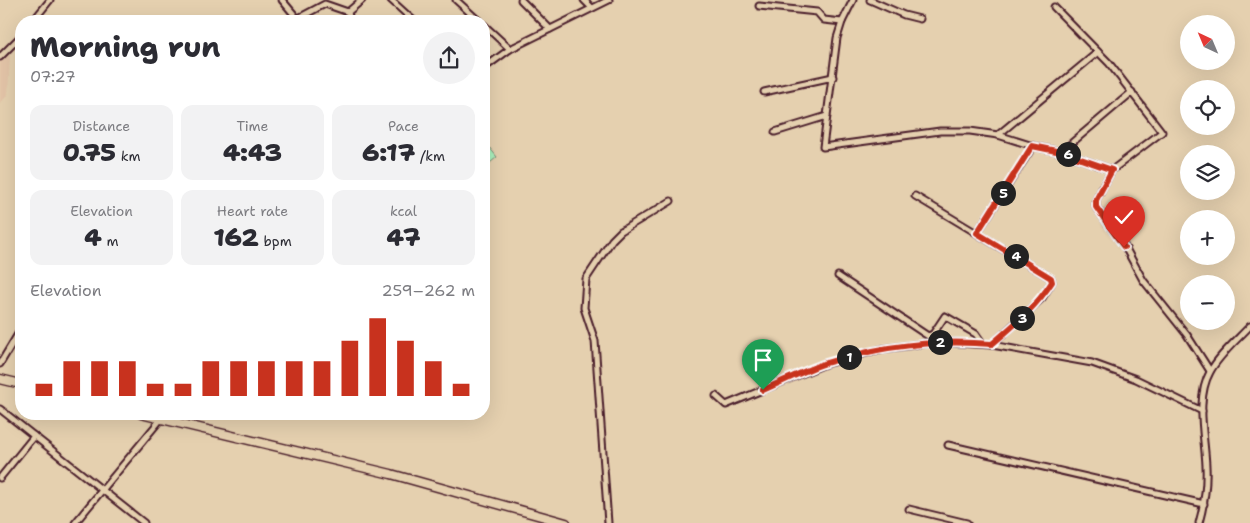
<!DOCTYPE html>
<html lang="en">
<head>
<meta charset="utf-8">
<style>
	body { margin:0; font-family:"Shantell Sans",sans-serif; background:#f2f2f3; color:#2b2b33; height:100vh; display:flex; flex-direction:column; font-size:19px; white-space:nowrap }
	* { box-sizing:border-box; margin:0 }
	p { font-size:16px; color:#7c7c81 }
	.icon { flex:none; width:28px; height:28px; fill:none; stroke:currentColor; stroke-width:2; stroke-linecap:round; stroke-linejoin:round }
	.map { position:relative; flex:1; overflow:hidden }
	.panel { position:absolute; left:15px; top:15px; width:475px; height:405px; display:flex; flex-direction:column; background:#fff; border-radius:20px; box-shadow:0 5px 20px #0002 }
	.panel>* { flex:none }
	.needle { width:32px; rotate:316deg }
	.tools { position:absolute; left:1180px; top:15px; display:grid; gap:10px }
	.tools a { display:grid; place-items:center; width:55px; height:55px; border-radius:50%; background:#fff; box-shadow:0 5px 20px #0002; font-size:25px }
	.pin { position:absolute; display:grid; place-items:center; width:42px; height:42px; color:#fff; margin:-51px -21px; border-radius:50% 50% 50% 0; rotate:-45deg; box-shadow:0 0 5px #0007 }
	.pin .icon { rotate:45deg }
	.km { position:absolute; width:25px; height:25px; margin:-12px; border-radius:50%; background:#222; color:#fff; font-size:14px; line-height:25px; text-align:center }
	.round { display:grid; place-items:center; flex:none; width:52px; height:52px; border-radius:26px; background:#f2f2f3 }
	.overview { display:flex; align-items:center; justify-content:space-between; height:85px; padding:0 15px }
	h1 { font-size:28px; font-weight:800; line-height:38px }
	.stats { display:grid; grid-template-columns:repeat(3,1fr); gap:8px; height:85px; padding:5px 15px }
	.stats div { display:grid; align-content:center; border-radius:12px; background:#f2f2f3; text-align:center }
	.stats b { font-size:25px; font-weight:800 }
	.stats small { font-size:14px; font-weight:400 }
	.stats p { font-size:14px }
	.chart { height:140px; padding:10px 15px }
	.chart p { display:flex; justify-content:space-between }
	.chart svg { width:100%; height:90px; margin-top:5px; stroke:#c8321e; stroke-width:6 }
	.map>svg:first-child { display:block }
	.built { fill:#e3c4a7 }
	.green { fill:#aaf1bd; stroke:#7a8874 }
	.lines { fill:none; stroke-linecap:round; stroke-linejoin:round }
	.street-casing { stroke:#4a1f2b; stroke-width:9 }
	.secondary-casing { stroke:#4a1f2b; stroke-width:11 }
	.street { stroke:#e5d0af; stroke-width:5 }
	.secondary { stroke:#e5d0af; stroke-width:8 }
	.route-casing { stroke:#fff; stroke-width:10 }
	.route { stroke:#c8321e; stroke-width:6 }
</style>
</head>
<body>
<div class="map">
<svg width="1250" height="523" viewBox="0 0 1250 523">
	<rect width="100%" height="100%" fill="#e5d0af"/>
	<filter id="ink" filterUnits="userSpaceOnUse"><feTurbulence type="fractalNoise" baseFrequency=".02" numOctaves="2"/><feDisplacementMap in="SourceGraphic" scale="10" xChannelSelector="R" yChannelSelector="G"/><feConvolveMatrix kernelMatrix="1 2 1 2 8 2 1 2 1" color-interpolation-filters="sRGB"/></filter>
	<g filter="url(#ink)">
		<polygon class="built" points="10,55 8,95 0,103 0,59"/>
		<polygon class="green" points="489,147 497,157 484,168 484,152"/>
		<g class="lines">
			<g class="street-casing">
				<g id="street">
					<polyline points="282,0 297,18"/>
					<polyline points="391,0 414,21"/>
					<polyline points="456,0 479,21"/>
					<polyline points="521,0 550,29"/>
					<polyline points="584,0 592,8"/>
					<polyline points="853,0 842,22 837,38 823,147 940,131 970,131 998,135 1033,146 1061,152 1112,170"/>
					<polyline points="870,0 904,15 920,19"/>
					<polyline points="759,6 817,12 824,20 842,22"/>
					<polyline points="1054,7 1109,63 1162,132 1112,170 1096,200 1096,207 1125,247 1143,280 1187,335 1210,371"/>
					<polyline points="348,12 350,21"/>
					<polyline points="33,21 50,0"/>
					<polyline points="293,21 325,4 348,12 362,0"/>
					<polyline points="484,25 510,49"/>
					<polyline points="0,57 21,36"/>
					<polyline points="484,68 510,49 609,0"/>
					<polyline points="764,92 833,77"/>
					<polyline points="775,132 827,116"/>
					<polyline points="998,135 1098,52"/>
					<polyline points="1061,152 1132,92"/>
					<polyline points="915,196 1051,278 1052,282 1042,298 992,345"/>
					<polyline points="977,233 1033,146"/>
					<polyline points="838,276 928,336 933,334 945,316 976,334 983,344"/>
					<polyline points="0,364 21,329"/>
					<polyline points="716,396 726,405 825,364 882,349 938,342 992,345 1092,363 1136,379 1202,411"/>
					<polyline points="0,409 144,523"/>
					<polyline points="948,445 1204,504"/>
					<polyline points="0,478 34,436"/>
					<polyline points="909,509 967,523"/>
					<polyline points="75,523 161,419"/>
					<polyline points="608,523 595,341 584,308 586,279 612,240 621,231 671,201"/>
					<path d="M 1199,523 C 1204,505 1207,486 1206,466 C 1205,437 1195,399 1210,372 C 1219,355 1237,340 1250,326"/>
				</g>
			</g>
			<g class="secondary-casing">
				<g id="secondary">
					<polyline points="0,379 21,384"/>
					<polyline points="141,414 391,474 566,523"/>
				</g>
			</g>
			<use href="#street" class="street"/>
			<use href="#secondary" class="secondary"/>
		</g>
	</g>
	<g class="lines" filter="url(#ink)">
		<g class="route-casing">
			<path id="route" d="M 763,390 C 784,381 805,370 826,363 C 880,346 936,339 992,344 C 1014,325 1036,307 1052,282 L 1051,278 L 977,233 L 1032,146 L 1061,152 L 1112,170 L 1096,200 L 1096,207 L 1124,247"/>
		</g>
		<use href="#route" class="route"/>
	</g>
</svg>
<div class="tools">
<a><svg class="needle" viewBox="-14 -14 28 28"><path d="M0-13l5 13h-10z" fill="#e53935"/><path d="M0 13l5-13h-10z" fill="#7c7c81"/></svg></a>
<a><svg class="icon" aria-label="locate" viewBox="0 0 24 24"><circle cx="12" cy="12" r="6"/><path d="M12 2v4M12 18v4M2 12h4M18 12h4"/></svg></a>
<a><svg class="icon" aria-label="layers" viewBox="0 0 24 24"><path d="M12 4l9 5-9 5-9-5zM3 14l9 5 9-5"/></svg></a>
<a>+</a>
<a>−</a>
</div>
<div class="pin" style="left:763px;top:390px;background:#1e9e55"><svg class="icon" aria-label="arrive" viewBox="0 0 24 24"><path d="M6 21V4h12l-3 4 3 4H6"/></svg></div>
<div class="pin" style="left:1124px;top:247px;background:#d93025"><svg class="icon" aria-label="check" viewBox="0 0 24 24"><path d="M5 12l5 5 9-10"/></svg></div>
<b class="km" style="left:849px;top:357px">1</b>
<b class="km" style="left:940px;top:342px">2</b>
<b class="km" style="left:1022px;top:318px">3</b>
<b class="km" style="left:1016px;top:256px">4</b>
<b class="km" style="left:1003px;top:193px">5</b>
<b class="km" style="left:1068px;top:154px">6</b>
<section class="panel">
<div class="overview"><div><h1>Morning run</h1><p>07:27</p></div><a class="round"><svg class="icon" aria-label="share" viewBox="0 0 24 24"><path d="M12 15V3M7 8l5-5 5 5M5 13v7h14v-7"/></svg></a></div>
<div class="stats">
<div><p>Distance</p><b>0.75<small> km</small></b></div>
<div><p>Time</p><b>4:43</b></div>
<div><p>Pace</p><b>6:17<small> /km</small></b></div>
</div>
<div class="stats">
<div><p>Elevation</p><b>4<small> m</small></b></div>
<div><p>Heart rate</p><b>162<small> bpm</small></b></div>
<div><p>kcal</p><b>47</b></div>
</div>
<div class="chart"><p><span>Elevation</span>259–262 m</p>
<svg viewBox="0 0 160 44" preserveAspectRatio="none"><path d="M5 44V38M15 44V27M25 44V27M35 44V27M45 44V38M55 44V38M65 44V27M75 44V27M85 44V27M95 44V27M105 44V27M115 44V17M125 44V6M135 44V17M145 44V27M155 44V38"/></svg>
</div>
</section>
</div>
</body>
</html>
